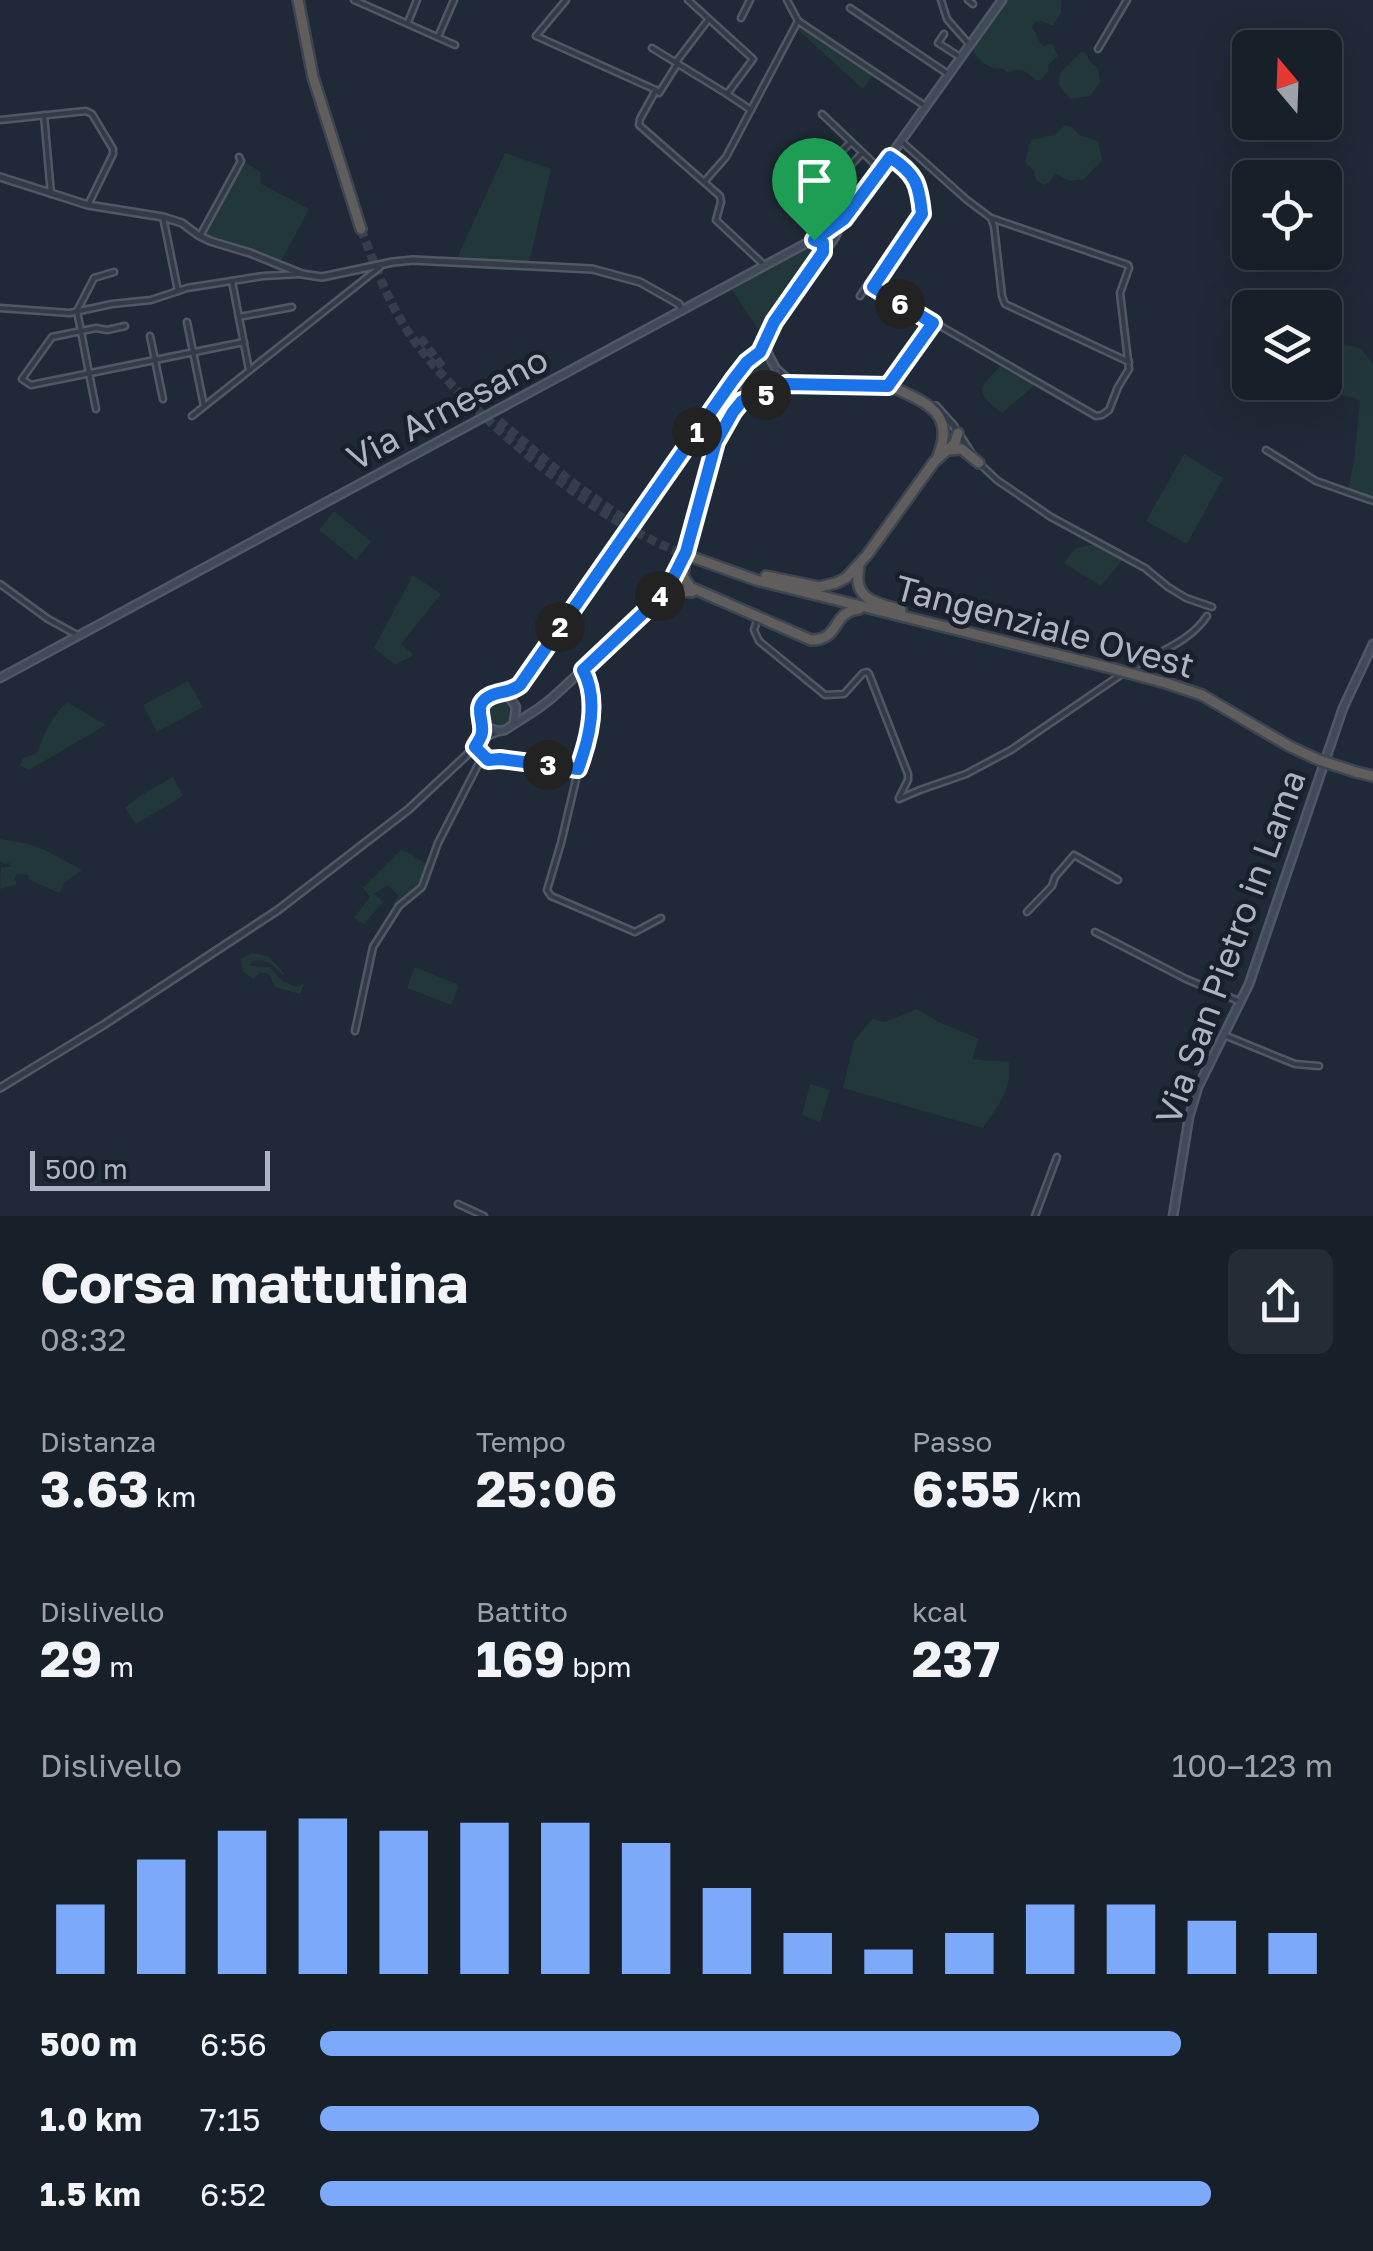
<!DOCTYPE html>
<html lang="it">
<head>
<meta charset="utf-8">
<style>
	body { margin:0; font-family:"Golos Text",sans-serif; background:#242c35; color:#f1f3f6; height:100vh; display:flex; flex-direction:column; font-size:38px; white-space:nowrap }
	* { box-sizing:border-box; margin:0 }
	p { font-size:32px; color:#9ea2a8 }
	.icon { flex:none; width:55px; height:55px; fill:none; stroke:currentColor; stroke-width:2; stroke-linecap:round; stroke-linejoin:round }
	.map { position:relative; height:1216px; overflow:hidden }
	.details { display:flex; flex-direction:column; background:#171f29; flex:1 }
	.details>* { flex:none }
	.needle { width:65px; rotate:341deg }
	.controls { position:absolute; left:1232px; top:30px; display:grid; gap:20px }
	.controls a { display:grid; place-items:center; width:110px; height:110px; border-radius:15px; background:#171f29; box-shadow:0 10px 40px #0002,0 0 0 2px #363d46; font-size:50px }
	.scale { position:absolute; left:30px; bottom:25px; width:240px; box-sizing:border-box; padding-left:10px; border:5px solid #adb5c5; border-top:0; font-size:28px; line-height:35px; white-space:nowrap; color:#adb5c5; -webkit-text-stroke:8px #19202c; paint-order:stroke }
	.pin { position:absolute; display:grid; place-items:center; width:85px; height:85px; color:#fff; margin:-102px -42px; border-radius:50% 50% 50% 0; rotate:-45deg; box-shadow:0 0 10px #0007 }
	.pin .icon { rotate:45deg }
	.km { position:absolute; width:50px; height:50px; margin:-25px; border-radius:50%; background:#222; color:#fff; font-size:28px; line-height:50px; text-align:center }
	.round { display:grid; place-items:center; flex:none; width:105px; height:105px; border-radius:15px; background:#242c35 }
	.summary { display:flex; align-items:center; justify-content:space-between; height:170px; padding:0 40px }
	h1 { font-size:55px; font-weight:700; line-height:75px }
	.stats { display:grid; grid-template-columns:repeat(3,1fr); gap:15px; height:170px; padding:10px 40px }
	.stats div { display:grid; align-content:center }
	.stats b { font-size:50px; font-weight:700 }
	.stats small { font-size:28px; font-weight:400 }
	.stats p { font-size:28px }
	.chart { height:280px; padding:20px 40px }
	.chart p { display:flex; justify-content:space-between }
	.chart svg { width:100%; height:180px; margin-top:10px; stroke:#7da9fa; stroke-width:6 }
	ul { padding:0 40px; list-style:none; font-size:32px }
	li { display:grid; grid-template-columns:160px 120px 1fr; align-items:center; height:75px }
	li i { height:25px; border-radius:12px; background:#7da9fa }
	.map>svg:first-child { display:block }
	.green { fill:#22373a }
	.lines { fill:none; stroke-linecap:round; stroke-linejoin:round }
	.trunk-tunnel { stroke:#343e4c; stroke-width:9; stroke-dasharray:9 4.5; stroke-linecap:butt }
	.minor-casing { stroke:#505866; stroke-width:9 }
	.tertiary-casing { stroke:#505866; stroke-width:10 }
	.secondary-casing { stroke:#505866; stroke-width:11 }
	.trunk-casing { stroke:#3d4552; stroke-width:14 }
	.minor { stroke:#333b48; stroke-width:4 }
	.tertiary { stroke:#333b48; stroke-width:5 }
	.secondary { stroke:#414a5b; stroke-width:6 }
	.trunk { stroke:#605e5c; stroke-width:9 }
	.trunk-bridge-casing { stroke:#3d4552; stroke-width:14; stroke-linecap:butt }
	.trunk-bridge { stroke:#605e5c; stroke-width:9 }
	.route-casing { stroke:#fff; stroke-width:20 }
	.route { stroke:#1a73e8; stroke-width:12 }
	.labels { text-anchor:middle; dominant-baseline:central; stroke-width:9; stroke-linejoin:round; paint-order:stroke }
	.street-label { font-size:35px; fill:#adb5c5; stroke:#19202c }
</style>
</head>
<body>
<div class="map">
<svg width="1373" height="1216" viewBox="0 0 1373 1216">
	<rect width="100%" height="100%" fill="#1f2937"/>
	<g class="green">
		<path d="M 1005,0 L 1061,0 L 1061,13 L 1053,26 L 1041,21 L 1035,22 L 1032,27 C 1037,34 1037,40 1043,46 L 1052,44 L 1058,56 L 1048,65 L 1049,70 L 1041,80 L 1036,80 C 1026,72 1021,65 1008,73 L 1003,69 C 989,69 984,64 974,54 L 974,47 L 985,34 L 985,27 Z"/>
		<polygon points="798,24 873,74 863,89 796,28"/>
		<polygon points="1081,52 1085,52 1091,63 1098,68 1100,82 1090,96 1070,99 1059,85 1060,73"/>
		<polygon points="1065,125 1073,128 1079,135 1098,141 1102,160 1084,179 1070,181 1054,173 1050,182 1044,185 1036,180 1034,171 1025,162 1031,140 1056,134"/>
		<polygon points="505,153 551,169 529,263 456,260"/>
		<polygon points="244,162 261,172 260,183 309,209 280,263 242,248 210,240 202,235"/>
		<polygon points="815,241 822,244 821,251 762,335 730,287"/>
		<polygon points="1325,340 1360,348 1373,363 1373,499 1348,490 1354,461 1360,401 1351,397 1309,389 1309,383 1325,382"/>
		<circle cx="759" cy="377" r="16"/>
		<path d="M 1002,365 L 1036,384 L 1002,413 C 972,391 979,388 1002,365 Z"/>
		<polygon points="1184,454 1223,478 1187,544 1146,521"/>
		<polygon points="334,511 371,542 356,560 319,530"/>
		<polygon points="1097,544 1111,554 1113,552 1124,558 1101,586 1064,563 1076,548"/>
		<polygon points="413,575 441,594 401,644 413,654 412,656 395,665 374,648"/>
		<polygon points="188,681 203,707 157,732 143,705"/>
		<circle cx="498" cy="713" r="16"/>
		<path d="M 67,702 L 106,725 L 29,770 L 20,765 L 23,758 L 37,753 C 44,734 52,716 67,702 Z"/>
		<polygon points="173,777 183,796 136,824 125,808 141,795"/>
		<polygon points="0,839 29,844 45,850 82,870 64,883 59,893 28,879 29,875 18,874 14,879 17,882 15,885 0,889 1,867 11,867 9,863 5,864 0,861"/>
		<polygon points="401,850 411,854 427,865 417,886 405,895 395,907 392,904 399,896 388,885 374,894 383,902 364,924 354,918 370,897 363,888"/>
		<path d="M 252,953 L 268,956 L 284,973 L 282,975 C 273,964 266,959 251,961 L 250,966 L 270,967 L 282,981 L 296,987 L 304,984 L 300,994 L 275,987 C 270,980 273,971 260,973 L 253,979 L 243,971 L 241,959 Z"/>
		<polygon points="415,967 459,985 451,1005 407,988"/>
		<path d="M 917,1009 L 939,1022 L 979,1039 L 972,1059 L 1009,1062 C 1013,1089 997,1107 983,1128 L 843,1088 L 854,1041 L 872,1019 L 885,1022 Z"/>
		<polygon points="810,1084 830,1090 820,1122 802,1115"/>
	</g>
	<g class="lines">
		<g class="trunk-tunnel">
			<path d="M 361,229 C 374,263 386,297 405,327 C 431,367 463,397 498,429 C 556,481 616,529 689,556"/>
			<polyline points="420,338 444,369"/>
			<polyline points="499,421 570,481 624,519"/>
		</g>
		<g class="minor-casing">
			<g id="minor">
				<polyline points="354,0 455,45"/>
				<polyline points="566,0 536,36 656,90 640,119 639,125 720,196 721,202 716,220 763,264"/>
				<polyline points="787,0 798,21 925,106"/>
				<polyline points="941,0 947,19 969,44"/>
				<polyline points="968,0 973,4"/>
				<polyline points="850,8 948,74"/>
				<polyline points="741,18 750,0"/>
				<polyline points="408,22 417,0"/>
				<polyline points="944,34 938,43 960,57"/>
				<polyline points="438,37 454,0"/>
				<polyline points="652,48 727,94 753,59 688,0"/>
				<polyline points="1098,49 1127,0"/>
				<polyline points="676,62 708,20"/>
				<polyline points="656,90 659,93 678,63"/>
				<polyline points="727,94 751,110"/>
				<polyline points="822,114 881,170"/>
				<polyline points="44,115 51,194"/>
				<polyline points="0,120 86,111 92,114 113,149 113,154 88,205"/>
				<polyline points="840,153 851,142"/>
				<polyline points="852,164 862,153"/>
				<polyline points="705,181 726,157 798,21"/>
				<polyline points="163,217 178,291"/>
				<polyline points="991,218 994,226 1002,296 1005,304 1129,362"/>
				<polyline points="200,236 241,161 239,157"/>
				<polyline points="232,281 249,370"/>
				<polyline points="873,287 1096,416 1102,415 1109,410 1118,387 1129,369 1120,293 1129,268 1128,265 991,218 967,200 901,141"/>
				<path d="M 860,296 L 866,287 L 873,287 L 921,214 C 919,183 916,174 889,157"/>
				<polyline points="0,308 70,313 112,304 151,300 187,288 263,276 301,274"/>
				<polyline points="239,317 292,307"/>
				<polyline points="187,322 204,406"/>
				<polyline points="125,326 107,330 96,328 52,337 22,379 31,385 244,342"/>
				<polyline points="150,336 163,399"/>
				<polyline points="889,384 933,323"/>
				<polyline points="96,409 77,311 94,278 114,272"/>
				<polyline points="192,416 380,267"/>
				<polyline points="1266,450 1316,481 1373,501"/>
				<polyline points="979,463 997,480 1051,517 1145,568 1168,587 1186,598 1212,607"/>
				<polyline points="0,584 48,619 79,636"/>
				<polyline points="758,618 754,630 759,641 825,695 844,694 863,673 867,672 869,674 908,774 908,780 899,798"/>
				<path d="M 1130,669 C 1157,652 1189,643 1207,616"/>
				<polyline points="583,670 587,679 591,716 561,843 547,890 551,896 635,932 661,918"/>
				<polyline points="481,753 488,760 500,759 577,769"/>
				<polyline points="899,799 920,790 966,774 1011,750 1122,674"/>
				<polyline points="1027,912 1052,886 1055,877 1074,855 1118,880"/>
				<polyline points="1095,932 1186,979 1241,1002"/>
				<polyline points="355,1031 373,947 399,906 422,887 438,843 479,763 481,753 475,747"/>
				<polyline points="1224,1035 1295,1064 1319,1066"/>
				<polyline points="458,1204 484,1216"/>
				<polyline points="1035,1216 1057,1157"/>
			</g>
		</g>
		<g class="tertiary-casing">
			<g id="tertiary">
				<polyline points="0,177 88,205 163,217 182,223 198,235 210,241 250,253 302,274 322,277 393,262 413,260 592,269 640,282 679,304 682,311"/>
				<polyline points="778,370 787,378 798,382"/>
				<polyline points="772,391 791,384 890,386"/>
				<polyline points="936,406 953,425 971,453"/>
				<polyline points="0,1088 105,1024 278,910 409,809 486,737 499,731"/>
			</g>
		</g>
		<g class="secondary-casing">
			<g id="secondary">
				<path d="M 766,337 C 764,361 779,362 778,382 L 770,393 L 742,401 L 725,425 L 711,457 L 686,552 L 671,582 L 655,603 L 552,698 L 539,708 L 505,730 L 499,731 L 488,728 L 480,719 L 481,704 C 491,691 508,695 520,685 L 733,380 C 741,370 750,363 758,354 C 765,346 768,332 774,322 L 835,237 L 841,224"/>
				<polyline points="741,373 742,385 754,395"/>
				<polyline points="0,678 827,232 853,208 1002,0"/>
				<polyline points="501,695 510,698 516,707 514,722"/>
				<polyline points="1173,1216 1189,1117 1198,1087 1249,984 1343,708 1373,644"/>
			</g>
		</g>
		<g class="trunk-casing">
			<g id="trunk">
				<polyline points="298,0 313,77 361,229"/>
				<path d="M 891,386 C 922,402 957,410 938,456"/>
				<polyline points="947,450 962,449 979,463"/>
				<path d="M 686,552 L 683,576 L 690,587 L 811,640 C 841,640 831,612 859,609"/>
				<polyline points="692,557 756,580 1103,666"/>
				<path d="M 859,568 C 852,600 877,603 901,610"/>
				<polyline points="766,576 819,587 836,583 846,578 867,555 934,462 955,443 958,433"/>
				<polyline points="655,603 675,590 692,592"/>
				<polyline points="1356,772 1373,776"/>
			</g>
		</g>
		<use href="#minor" class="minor"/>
		<use href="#tertiary" class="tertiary"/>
		<use href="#secondary" class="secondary"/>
		<use href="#trunk" class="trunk"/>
		<g class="trunk-bridge-casing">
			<polyline id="trunk-bridge" points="1103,666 1166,683 1202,695 1289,746 1319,760 1356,772"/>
		</g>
		<use href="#trunk-bridge" class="trunk-bridge"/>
	</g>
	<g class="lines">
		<g class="route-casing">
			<path id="route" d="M 890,157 C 916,174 919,184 922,214 L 873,287 L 933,323 L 888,386 L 786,384 L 765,395 L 742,401 L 733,412 L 716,442 L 686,552 L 671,582 L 654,603 L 583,670 C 599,699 589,740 578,769 L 500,759 L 488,760 L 475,747 C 477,743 482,737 482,732 C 484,719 472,705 490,696 C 500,691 510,693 520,685 L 733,380 L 747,362 L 760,352 L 774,322 L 823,252 L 823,243 L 814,240 L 844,219 Z"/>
		</g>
		<use href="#route" class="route"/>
	</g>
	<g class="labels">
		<g class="street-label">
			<text transform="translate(447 408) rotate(-28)">Via Arnesano</text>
			<text transform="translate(1045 626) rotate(15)">Tangenziale Ovest</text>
			<text transform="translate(1230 947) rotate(-70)">Via San Pietro in Lama</text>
		</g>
	</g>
</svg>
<div class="controls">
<a><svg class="needle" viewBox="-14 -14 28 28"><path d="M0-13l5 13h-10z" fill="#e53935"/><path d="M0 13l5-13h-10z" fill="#9ea2a8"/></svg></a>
<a><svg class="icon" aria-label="locate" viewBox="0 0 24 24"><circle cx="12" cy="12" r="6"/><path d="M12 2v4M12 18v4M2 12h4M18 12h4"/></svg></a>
<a><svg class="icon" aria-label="layers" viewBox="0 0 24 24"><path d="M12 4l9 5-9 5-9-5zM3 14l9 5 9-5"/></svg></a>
</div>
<div class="scale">500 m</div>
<div class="pin" style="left:814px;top:240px;background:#1e9e55"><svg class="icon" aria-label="arrive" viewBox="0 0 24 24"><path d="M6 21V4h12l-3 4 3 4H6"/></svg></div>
<b class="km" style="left:697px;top:432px">1</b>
<b class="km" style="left:560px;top:627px">2</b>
<b class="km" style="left:548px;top:765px">3</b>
<b class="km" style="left:660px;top:596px">4</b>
<b class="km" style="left:766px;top:395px">5</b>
<b class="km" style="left:900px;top:304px">6</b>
</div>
<section class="details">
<div class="summary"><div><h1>Corsa mattutina</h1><p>08:32</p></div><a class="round"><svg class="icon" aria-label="share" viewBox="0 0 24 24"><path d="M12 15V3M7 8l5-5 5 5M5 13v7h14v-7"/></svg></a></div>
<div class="stats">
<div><p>Distanza</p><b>3.63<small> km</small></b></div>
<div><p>Tempo</p><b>25:06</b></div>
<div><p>Passo</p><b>6:55<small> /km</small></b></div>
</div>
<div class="stats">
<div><p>Dislivello</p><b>29<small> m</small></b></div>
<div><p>Battito</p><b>169<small> bpm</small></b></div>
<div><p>kcal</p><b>237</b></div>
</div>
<div class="chart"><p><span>Dislivello</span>100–123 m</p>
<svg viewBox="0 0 160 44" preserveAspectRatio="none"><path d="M5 44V27M15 44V16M25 44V9M35 44V6M45 44V9M55 44V7M65 44V7M75 44V12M85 44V23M95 44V34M105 44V38M115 44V34M125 44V27M135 44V27M145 44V31M155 44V34"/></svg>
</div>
<ul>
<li><b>500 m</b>6:56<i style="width:85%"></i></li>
<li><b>1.0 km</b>7:15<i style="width:71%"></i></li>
<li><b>1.5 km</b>6:52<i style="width:88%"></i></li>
</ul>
</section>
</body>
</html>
